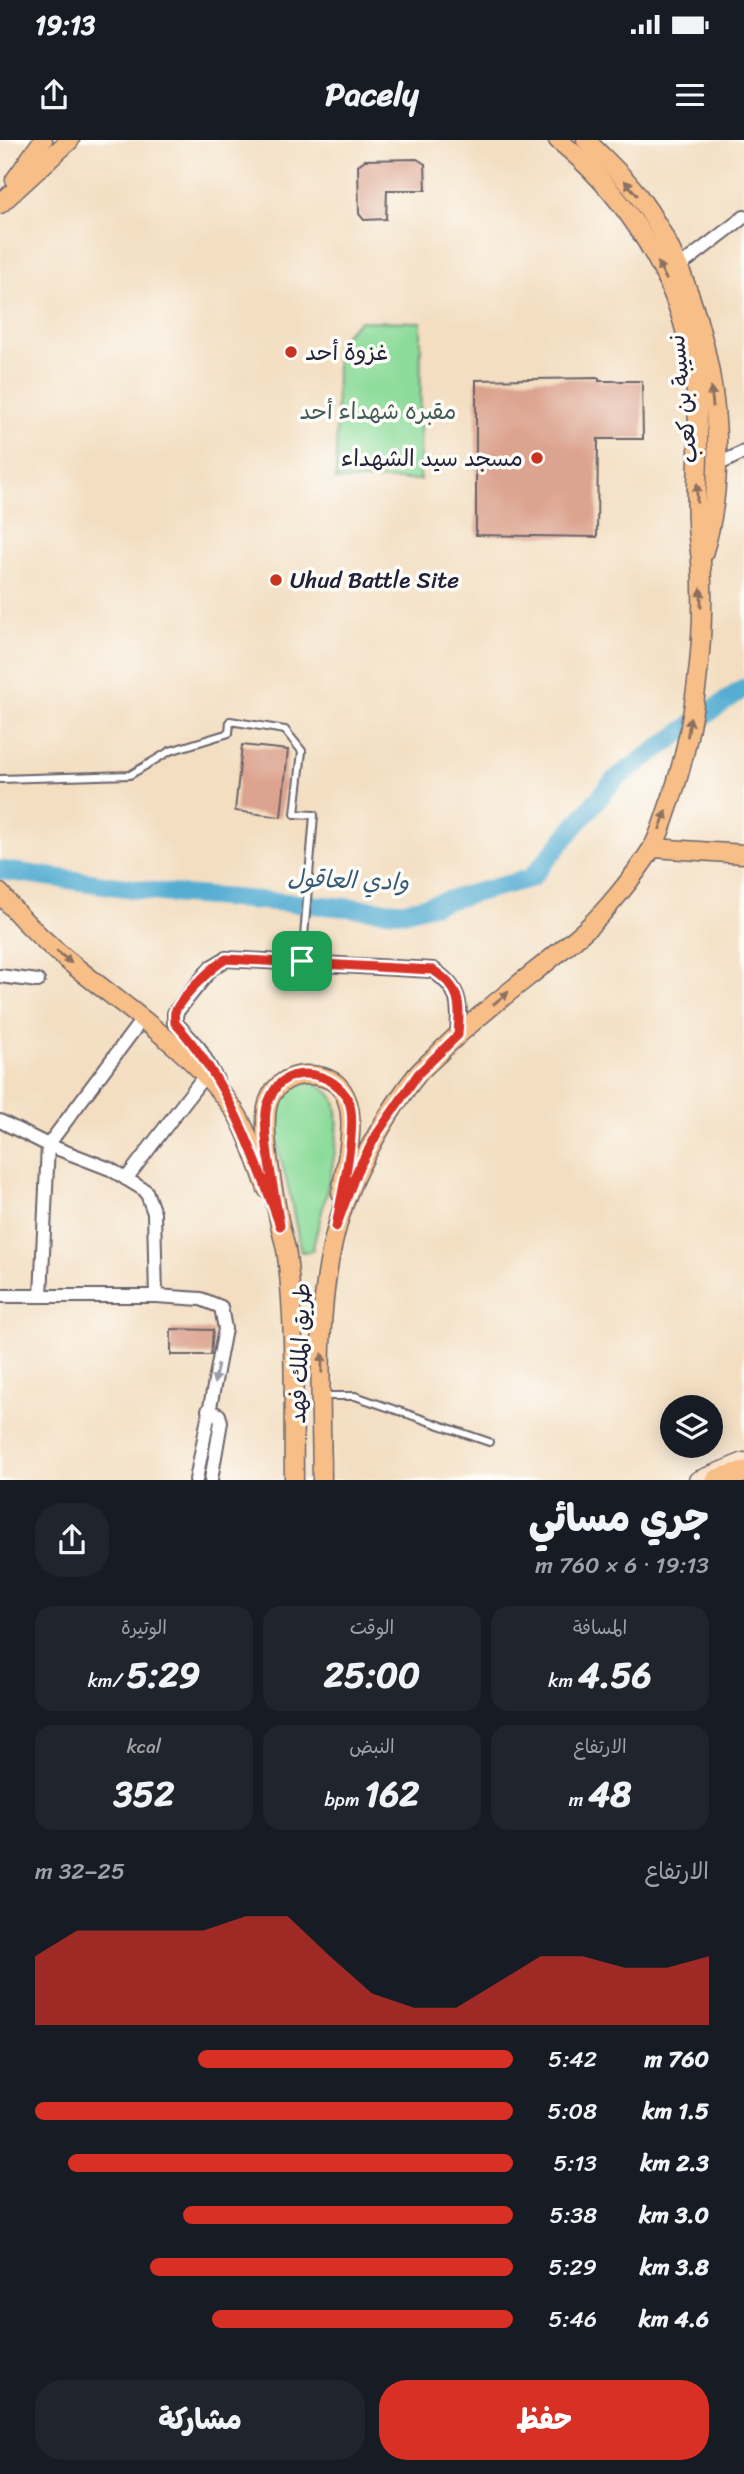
<!DOCTYPE html>
<html lang="ar">
<head>
<meta charset="utf-8">
<style>
	body { margin:0; font-family:Sriracha,"Playpen Sans Arabic",sans-serif; background:#20242c; color:#f1f3f6; direction:rtl; height:100vh; display:flex; flex-direction:column; font-size:26px; white-space:nowrap }
	* { box-sizing:border-box; margin:0 }
	p { font-size:23px; color:#9ea1a6 }
	.icon { flex:none; width:38px; height:38px; fill:none; stroke:currentColor; stroke-width:2; stroke-linecap:round; stroke-linejoin:round }
	.map { position:relative; height:1340px; overflow:hidden; direction:ltr }
	.side { display:flex; flex-direction:column; background:#171b24; flex:1 }
	.side>* { flex:none }
	.fabs { position:absolute; left:660px; top:1255px; display:grid; gap:14px }
	.fabs a { display:grid; place-items:center; width:63px; height:63px; border-radius:50%; background:#171b24; box-shadow:0 4px 18px #0003; font-size:35px }
	.pin { position:absolute; display:grid; place-items:center; width:60px; height:60px; color:#fff; margin:-30px; border-radius:14px; box-shadow:0 4px 10px #0006 }
	.round { display:grid; place-items:center; flex:none; width:74px; height:74px; border-radius:28px; background:#20242c }
	.overview { display:flex; align-items:center; justify-content:space-between; height:119px; padding:0 35px }
	h1 { font-size:38px; font-weight:800; line-height:52px }
	.stats { display:grid; grid-template-columns:repeat(3,1fr); gap:10px; height:119px; padding:7px 35px }
	.stats div { display:grid; align-content:center; border-radius:18px; background:#20242c; text-align:center }
	.stats b { font-size:35px; font-weight:800 }
	.stats small { font-size:19px; font-weight:400 }
	.stats p { font-size:19px }
	.chart { height:196px; padding:14px 35px }
	.chart p { display:flex; justify-content:space-between }
	.chart svg { width:100%; height:126px; margin-top:7px; fill:#d93025; opacity:.7 }
	.action { display:flex; gap:14px; margin-top:auto; padding:14px 35px }
	.action a { flex:1; height:80px; border-radius:28px; background:#d93025; color:#fff; font-size:28px; font-weight:800; line-height:80px; text-align:center }
	.action a+a { background:#20242c; color:#f1f3f6 }
	ul { padding:0 35px; list-style:none; font-size:23px }
	li { display:grid; grid-template-columns:112px 84px 1fr; align-items:center; height:52px }
	li i { height:18px; border-radius:9px; background:#d93025 }
	.status { display:flex; justify-content:space-between; align-items:center; height:49px; padding:0 35px; background:#171b24; direction:ltr }
	.status svg { height:19px; fill:currentColor }
	header { display:flex; justify-content:space-between; align-items:center; height:91px; padding:0 35px; background:#171b24; font-size:32px; font-weight:800 }
	.map>svg:first-child { display:block }
	.green { fill:#8cdb9a; stroke:#577e6a; stroke-width:2 }
	.lines { fill:none; stroke-linecap:round; stroke-linejoin:round }
	.river { stroke:#55add2; stroke-width:19 }
	.building { fill:#dca38e }
	.service-casing { stroke:#6b646a; stroke-width:10 }
	.minor-casing { stroke:#6b646a; stroke-width:16 }
	.tertiary-casing { stroke:#6b646a; stroke-width:18 }
	.secondary-casing { stroke:#6b646a; stroke-width:19 }
	.primary-casing { stroke:#6b646a; stroke-width:21 }
	.motorway-casing { stroke:#6b646a; stroke-width:24 }
	.service { stroke:#fff; stroke-width:6 }
	.minor { stroke:#fff; stroke-width:12 }
	.tertiary { stroke:#fff; stroke-width:14 }
	.secondary { stroke:#fce5cf; stroke-width:16 }
	.primary { stroke:#f7be87; stroke-width:18 }
	.motorway { stroke:#f7be87; stroke-width:21 }
	.oneway { fill:#8c7061 }
	.oneway2 { fill:#9c9ca7 }
	.route-casing { stroke:#fff; stroke-width:14 }
	.route { stroke:#d93025; stroke-width:9 }
	.poi-dot { fill:#c8321e; stroke:#fdfcf7; stroke-width:2.5 }
	.labels { text-anchor:middle; dominant-baseline:central; stroke-width:7; stroke-linejoin:round; paint-order:stroke }
	.poi-label { font-size:23px; fill:#22223b; stroke:#fdfcf7; text-anchor:start }
	.street-label { font-size:23px; fill:#22223b; stroke:#fdfcf7 }
	.park-label { font-size:23px; fill:#425a58; stroke:#fdfcf7 }
	.water-label { font-size:24px; font-style:italic; fill:#365a77; stroke:#fdfcf7 }
</style>
</head>
<body>
<div class="status"><b>19:13</b><svg viewBox="0 0 49 12"><path d="M0 12V9h3v3zM5 12V6h3v6zM10 12V3h3v9zM15 12V0h3v12zM26 1h20v11H26zM47 4h2v5h-2z"/></svg></div>
<header><svg class="icon" aria-label="menu" viewBox="0 0 24 24"><path d="M4 6h16M4 12h16M4 18h16"/></svg>Pacely<svg class="icon" aria-label="share" viewBox="0 0 24 24"><path d="M12 15V3M7 8l5-5 5 5M5 13v7h14v-7"/></svg></header>
<div class="map">
<svg width="744" height="1340" viewBox="0 0 744 1340">
	<rect width="100%" height="100%" fill="#fdfcf7"/>
	<filter id="ink" filterUnits="userSpaceOnUse"><feTurbulence type="fractalNoise" baseFrequency=".0143" numOctaves="2"/><feDisplacementMap in="SourceGraphic" scale="14" xChannelSelector="R" yChannelSelector="G"/><feConvolveMatrix kernelMatrix="1 2 1 2 8 2 1 2 1" color-interpolation-filters="sRGB"/></filter>
	<filter id="wash" filterUnits="userSpaceOnUse"><feTurbulence type="fractalNoise" baseFrequency=".00686" numOctaves="4" result="noise"/><feDisplacementMap in="SourceGraphic" scale="28" xChannelSelector="R" yChannelSelector="G"/><feGaussianBlur stdDeviation="1.57" result="paint"/><feColorMatrix in="noise" values="0 0 0 0 0 0 0 0 0 0 0 0 0 0 0 0 0 1.4 0 .05"/><feComposite in="paint" operator="in"/></filter>
	<g filter="url(#wash)">
		<rect width="100%" height="100%" fill="#f3dec1"/>
		<g class="green">
			<polygon points="359,181 421,182 420,340 336,340 337,202"/>
			<path d="M 314,943 C 324,948 333,952 336,965 C 344,999 320,1076 312,1111 L 301,1112 L 290,1055 L 274,991 L 278,963 L 294,945 Z"/>
		</g>
		<g class="lines">
			<polyline class="river" points="0,730 165,753 404,772 531,738 615,639 744,548"/>
		</g>
		<g id="blocks">
			<g class="building">
				<polygon points="417,19 425,24 426,50 387,50 386,79 364,80 359,74 358,25 365,20"/>
				<polygon points="599,238 599,241 642,241 643,299 598,299 597,397 476,395 476,240"/>
				<polygon points="242,605 288,610 281,677 235,671"/>
				<polygon points="171,1189 213,1190 211,1215 171,1215"/>
			</g>
		</g>
	</g>
	<g filter="url(#ink)">
		<use href="#blocks" fill-opacity="0" stroke="#6b646a" stroke-width="2"/>
		<g class="lines">
			<g class="service-casing">
				<g id="service">
					<polyline points="0,639 130,635 170,611 229,593 230,581 285,590 302,611 295,674 314,675 302,821"/>
					<polyline points="324,1256 355,1256 489,1302"/>
				</g>
			</g>
			<g class="minor-casing">
				<g id="minor">
					<polyline points="680,126 744,77"/>
					<polyline points="717,325 744,312"/>
					<polyline points="0,836 38,841"/>
					<polyline points="0,981 48,1005 110,1029 146,1051 154,1073 156,1156"/>
					<polyline points="126,1039 205,935"/>
					<polyline points="0,1156 156,1156 201,1159 221,1167 225,1189 196,1340"/>
					<polyline points="41,1156 48,1005 143,878"/>
					<polyline points="208,1270 219,1275 221,1282 211,1340"/>
				</g>
			</g>
			<g class="tertiary-casing">
				<path id="tertiary" d="M 216,940 L 198,908 L 175,883 L 175,873 L 211,828 L 226,819 L 433,830 C 461,849 460,863 458,895"/>
			</g>
			<g class="secondary-casing">
				<polyline id="secondary" points="697,1340 744,1321"/>
			</g>
			<g class="primary-casing">
				<g id="primary">
					<path d="M 586,0 C 603,18 623,35 637,54 C 706,146 738,304 703,414"/>
					<polyline points="15,40 43,0"/>
					<polyline points="0,64 70,0"/>
					<polyline points="653,708 744,714"/>
					<path d="M 0,753 C 66,838 172,882 234,970 C 247,988 259,1027 267,1049"/>
					<path d="M 294,1340 C 293,1266 296,1190 287,1116 C 286,1105 282,1095 280,1085 C 274,1055 262,997 267,968 C 270,948 288,934 308,935 C 371,936 347,1014 341,1053"/>
					<path d="M 322,1340 C 321,1235 311,1123 360,1026 C 376,995 394,963 416,936 C 424,926 435,918 443,909 C 487,866 537,832 583,792 C 605,773 635,735 651,710 C 659,698 663,682 668,668 C 695,594 706,499 701,421 C 700,408 697,396 697,383 C 695,355 699,327 698,299 C 698,265 695,227 686,194 C 667,119 618,48 558,0"/>
				</g>
			</g>
			<g class="motorway-casing">
				<polyline id="motorway" points="717,1340 744,1332"/>
			</g>
			<use href="#service" class="service"/>
			<use href="#minor" class="minor"/>
			<use href="#tertiary" class="tertiary"/>
			<use href="#secondary" class="secondary"/>
			<use href="#primary" class="primary"/>
			<use href="#motorway" class="motorway"/>
		</g>
		<defs><path id="oneway-solid" d="M-6-.8H1V-3.2L6.5 0L1 3.2V.8H-6Z" transform="scale(1.75)"/></defs>
		<g class="oneway">
			<use href="#oneway-solid" transform="translate(631 48) rotate(-131)"/>
			<use href="#oneway-solid" transform="translate(662 131) rotate(-116)"/>
			<use href="#oneway-solid" transform="translate(712 257) rotate(-96)"/>
			<use href="#oneway-solid" transform="translate(697 353) rotate(-89)"/>
			<use href="#oneway-solid" transform="translate(701 458) rotate(-90)"/>
			<use href="#oneway-solid" transform="translate(689 587) rotate(-81)"/>
			<use href="#oneway-solid" transform="translate(663 680) rotate(-70)"/>
			<use href="#oneway-solid" transform="translate(64 817) rotate(39)"/>
			<use href="#oneway-solid" transform="translate(501 858) rotate(-39)"/>
			<use href="#oneway-solid" transform="translate(322 1223) rotate(-89)"/>
		</g>
		<use class="oneway2" href="#oneway-solid" transform="translate(216 1234) rotate(101)"/>
	</g>
	<g class="lines" filter="url(#ink)">
		<g class="route-casing">
			<path id="route" d="M 226,819 L 433,830 C 462,849 460,863 458,895 L 418,934 L 377,994 L 357,1031 L 336,1087 C 341,1055 355,1000 351,970 C 347,939 302,922 279,944 C 275,948 270,958 268,963 C 259,986 276,1058 280,1086 C 254,1013 228,941 175,883 C 175,881 174,874 175,872 C 181,857 212,827 226,819 Z"/>
		</g>
		<use href="#route" class="route"/>
	</g>
	<g class="poi-dot">
		<circle cx="291" cy="212" r="7"/>
		<circle cx="537" cy="318" r="7"/>
		<circle cx="276" cy="440" r="7"/>
	</g>
	<g class="labels">
		<g class="poi-label">
			<text x="305" y="212">غزوة أحد</text>
			<text x="523" y="318" text-anchor="end">مسجد سيد الشهداء</text>
			<text x="290" y="440">Uhud Battle Site</text>
		</g>
		<g class="street-label">
			<text transform="translate(683 259) rotate(-96)">نسيبة بن كعب</text>
			<text transform="translate(300 1213) rotate(-88)">طريق الملك فهد</text>
		</g>
		<g class="park-label">
			<text x="378" y="271">مقبره شهداء أحد</text>
		</g>
		<g class="water-label">
			<text transform="translate(348 740) rotate(2)">وادي العاقول</text>
		</g>
	</g>
</svg>
<div class="fabs">
<a><svg class="icon" aria-label="layers" viewBox="0 0 24 24"><path d="M12 4l9 5-9 5-9-5zM3 14l9 5 9-5"/></svg></a>
</div>
<div class="pin" style="left:302px;top:821px;background:#1e9e55"><svg class="icon" aria-label="arrive" viewBox="0 0 24 24"><path d="M6 21V4h12l-3 4 3 4H6"/></svg></div>
</div>
<section class="side">
<div class="overview"><div><h1>جري مسائي</h1><p>19:13 · 6 × 760 m</p></div><a class="round"><svg class="icon" aria-label="share" viewBox="0 0 24 24"><path d="M12 15V3M7 8l5-5 5 5M5 13v7h14v-7"/></svg></a></div>
<div class="stats">
<div><p>المسافة</p><b>4.56<small> km</small></b></div>
<div><p>الوقت</p><b>25:00</b></div>
<div><p>الوتيرة</p><b>5:29<small> /km</small></b></div>
</div>
<div class="stats">
<div><p>الارتفاع</p><b>48<small> m</small></b></div>
<div><p>النبض</p><b>162<small> bpm</small></b></div>
<div><p>kcal</p><b>352</b></div>
</div>
<div class="chart"><p><span>الارتفاع</span>25–32 m</p>
<svg viewBox="0 0 160 44" preserveAspectRatio="none"><path d="M0 44V20L10 11L20 11L30 11L40 11L50 6L60 6L70 20L80 33L90 38L100 38L110 29L120 20L130 20L140 24L150 24L160 20V44z"/></svg>
</div>
<ul>
<li><b>760 m</b>5:42<i style="width:66%"></i></li>
<li><b>1.5 km</b>5:08<i style="width:100%"></i></li>
<li><b>2.3 km</b>5:13<i style="width:93%"></i></li>
<li><b>3.0 km</b>5:38<i style="width:69%"></i></li>
<li><b>3.8 km</b>5:29<i style="width:76%"></i></li>
<li><b>4.6 km</b>5:46<i style="width:63%"></i></li>
</ul>
<div class="action"><a>حفظ</a><a>مشاركة</a></div>
</section>
</body>
</html>
